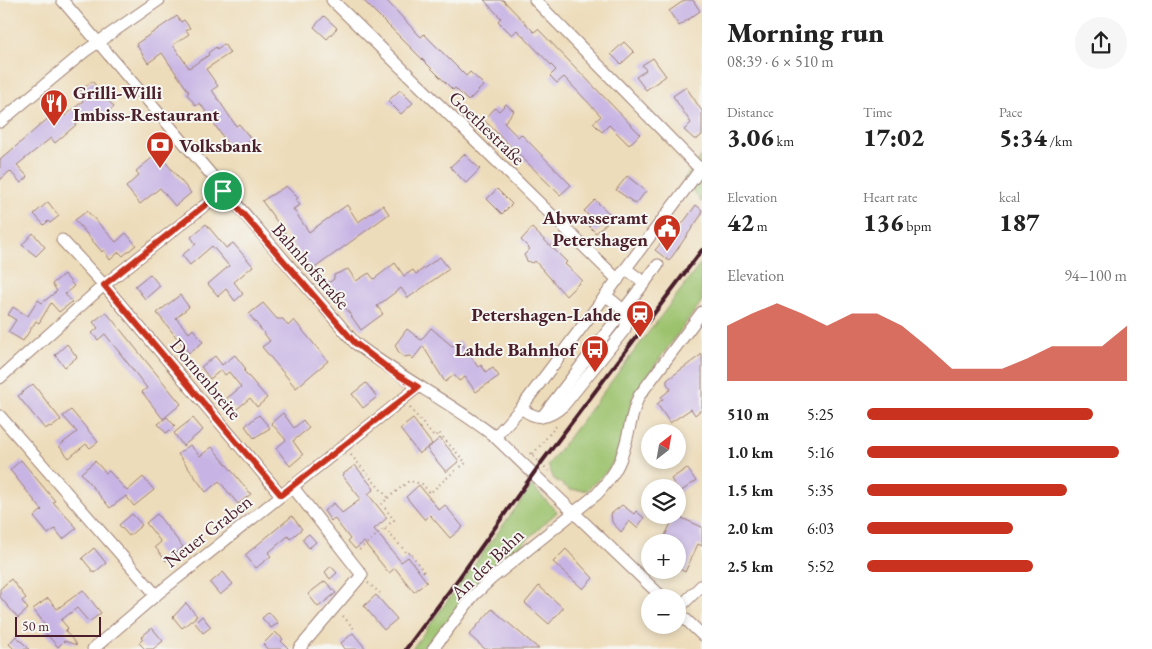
<!DOCTYPE html>
<html lang="en">
<head>
<meta charset="utf-8">
<style>
	body { margin:0; font-family:"EB Garamond",serif; background:#f6f6f6; color:#222; height:100vh; display:flex; flex-direction:column; font-size:19px; white-space:nowrap }
	* { box-sizing:border-box; margin:0 }
	p { font-size:16px; color:#767676 }
	.icon { flex:none; width:28px; height:28px; fill:none; stroke:currentColor; stroke-width:2; stroke-linecap:round; stroke-linejoin:round }
	.map { position:relative; flex:1; overflow:hidden }
	.drawer { display:flex; flex-direction:column; background:#fff; width:450px }
	.drawer>* { flex:none }
	.needle { width:32px; rotate:31deg }
	.tools { position:absolute; left:641px; top:424px; display:grid; gap:10px }
	.tools a { display:grid; place-items:center; width:45px; height:45px; border-radius:50%; background:#fff; box-shadow:0 2px 8px #0003; font-size:25px }
	.scale { position:absolute; left:15px; bottom:12px; width:86px; box-sizing:border-box; padding-left:5px; border:2px solid #4a1f2b; border-top:0; font-size:14px; line-height:18px; white-space:nowrap; color:#4a1f2b; -webkit-text-stroke:4px #f6f6f2; paint-order:stroke }
	.pin { position:absolute; display:grid; place-items:center; width:42px; height:42px; color:#fff; margin:-21px; border:2px solid #fff; border-radius:50%; box-shadow:0 1px 5px #0007 }
	.round { display:grid; place-items:center; flex:none; width:52px; height:52px; border-radius:26px; background:#f6f6f6 }
	.overview { display:flex; align-items:center; justify-content:space-between; height:85px; padding:0 25px }
	h1 { font-size:28px; font-weight:800; line-height:38px }
	.figures { display:grid; grid-template-columns:repeat(3,1fr); gap:8px; height:85px; padding:5px 25px }
	.figures div { display:grid; align-content:center }
	.figures b { font-size:25px; font-weight:800 }
	.figures small { font-size:14px; font-weight:400 }
	.figures p { font-size:14px }
	.chart { height:140px; padding:10px 25px }
	.chart p { display:flex; justify-content:space-between }
	.chart svg { width:100%; height:90px; margin-top:5px; fill:#c8321e; opacity:.7 }
	ul { padding:0 25px; list-style:none; font-size:16px }
	li { display:grid; grid-template-columns:80px 60px 1fr; align-items:center; height:38px }
	li i { height:12px; border-radius:6px; background:#c8321e }
	main { display:flex; flex:1; min-height:0 }
	.map>svg:first-child { display:block }
	.green { fill:#9cc26d; stroke:#73704c }
	.building { fill:#c7b4e4 }
	.lines { fill:none; stroke-linecap:round; stroke-linejoin:round }
	.minor-casing { stroke:#9c7e72; stroke-width:13 }
	.path { stroke:#9c7e72; stroke-width:2; stroke-dasharray:1 4; stroke-linecap:butt }
	.minor { stroke:#fff; stroke-width:11 }
	.rail { stroke:#4a1f2b; stroke-width:4 }
	.route-casing { stroke:#fff; stroke-width:10 }
	.route { stroke:#c8321e; stroke-width:6 }
	.labels { text-anchor:middle; dominant-baseline:central; stroke-width:4; stroke-linejoin:round; paint-order:stroke }
	.poi-label { font-size:19px; font-weight:bold; fill:#4a1f2b; stroke:#f6f6f2; text-anchor:end }
	.street-label { font-size:19px; fill:#4a1f2b; stroke:#f6f6f2 }
</style>
</head>
<body>
<main>
<div class="map">
<svg width="702" height="649" viewBox="0 0 702 649">
	<rect width="100%" height="100%" fill="#f6f6f2"/>
	<filter id="ink" filterUnits="userSpaceOnUse"><feTurbulence type="fractalNoise" baseFrequency=".02" numOctaves="2"/><feDisplacementMap in="SourceGraphic" scale="10" xChannelSelector="R" yChannelSelector="G"/><feConvolveMatrix kernelMatrix="1 2 1 2 8 2 1 2 1" color-interpolation-filters="sRGB"/></filter>
	<filter id="wash" filterUnits="userSpaceOnUse"><feTurbulence type="fractalNoise" baseFrequency=".0096" numOctaves="4" result="noise"/><feDisplacementMap in="SourceGraphic" scale="20" xChannelSelector="R" yChannelSelector="G"/><feGaussianBlur stdDeviation="1.12" result="paint"/><feColorMatrix in="noise" values="0 0 0 0 0 0 0 0 0 0 0 0 0 0 0 0 0 1.4 0 .05"/><feComposite in="paint" operator="in"/></filter>
	<g filter="url(#wash)">
		<rect width="100%" height="100%" fill="#eddcb9"/>
		<g class="green">
			<polygon points="702,155 702,203 684,179"/>
			<polygon points="702,262 702,301 633,395 619,453 607,471 587,490 571,490 554,479 548,465"/>
			<polygon points="532,486 557,512 476,587 427,649 412,649"/>
		</g>
		<g id="blocks">
			<g class="building">
				<polygon points="363,0 386,0 416,32 421,37 424,34 466,76 470,72 484,85 468,101 455,88 453,90"/>
				<polygon points="484,0 503,0 534,32 538,29 640,134 629,145 609,125 602,132 593,123 601,116 564,77 557,83 550,76 556,70 517,30 512,35 498,21 501,18"/>
				<polygon points="685,0 693,0 700,11 679,26 669,11"/>
				<polygon points="177,16 181,22 184,20 190,28 186,30 189,34 173,45 189,68 209,55 208,53 216,47 217,49 224,44 230,53 206,69 218,86 212,90 236,126 239,124 251,139 247,142 249,144 240,150 238,148 233,152 200,103 196,106 187,94 189,92 162,53 148,63 136,44"/>
				<polygon points="324,16 337,28 327,39 314,27"/>
				<polygon points="624,42 634,52 621,64 611,54"/>
				<polygon points="653,58 666,76 646,90 636,77 646,70 642,65"/>
				<polygon points="92,81 114,107 99,119 92,111 55,143 51,138 17,165 28,177 21,183 10,171 0,180 0,160 59,109 65,116 83,101 77,94"/>
				<polygon points="686,87 702,111 702,135 697,139 694,139 684,130 691,123 673,96"/>
				<polygon points="400,90 413,103 401,114 388,101"/>
				<polygon points="506,104 514,111 504,123 518,137 521,134 571,185 560,195 484,120 495,108 499,111"/>
				<polygon points="158,153 191,193 175,206 160,188 140,204 126,187 139,175 136,171"/>
				<polygon points="464,154 480,169 466,183 450,167"/>
				<polygon points="627,176 646,191 636,204 616,190"/>
				<polygon points="286,186 298,198 296,200 300,205 293,209 309,232 347,205 358,222 383,205 389,214 312,270 262,201"/>
				<polygon points="497,189 512,204 502,214 487,199"/>
				<polygon points="595,200 613,217 596,233 589,226 594,221 584,211"/>
				<polygon points="48,202 59,216 50,223 48,221 44,225 34,214"/>
				<polygon points="696,205 702,210 702,214 669,261 655,250 670,233 674,235"/>
				<polygon points="87,211 116,242 126,233 136,245 123,256 119,252 110,260 104,250 102,252 75,220"/>
				<polygon points="206,224 226,248 233,243 253,266 234,282 243,294 235,301 226,289 218,296 208,284 229,266 212,246 190,265 182,255 196,244 191,237"/>
				<polygon points="532,228 567,262 565,264 582,280 566,296 535,261 533,263 527,261 524,255 530,249 521,240"/>
				<polygon points="33,233 45,247 36,256 22,245"/>
				<polygon points="440,257 449,269 408,298 401,288 377,306 383,314 361,330 328,283 334,279 334,275 348,269 356,281 369,273 374,279 395,263 404,276 413,270 416,274"/>
				<polygon points="64,274 74,286 65,294 72,302 59,312 51,303 39,323 36,321 23,341 8,332 16,320 8,315 13,307 28,316 38,300 42,303 57,291 52,284"/>
				<polygon points="150,274 160,286 145,299 135,286"/>
				<polygon points="180,295 189,307 176,318 189,333 193,329 203,342 189,353 157,313"/>
				<polygon points="263,303 277,319 283,319 288,326 294,320 328,361 296,388 262,347 270,341 249,314"/>
				<polygon points="106,312 181,404 163,419 142,392 147,388 105,334 98,340 92,333 98,328 93,322"/>
				<polygon points="431,328 452,346 460,341 478,367 481,365 486,372 493,368 499,376 476,392 465,377 459,381 454,375 445,382 423,346 413,359 410,356 404,357 399,353 395,345 407,329 421,340"/>
				<polygon points="67,344 77,357 65,367 55,355"/>
				<polygon points="702,354 702,409 695,415 691,409 670,423 657,404 663,399 661,397 671,389 667,384 667,380"/>
				<polygon points="235,355 246,369 244,371 267,398 257,407 250,398 236,410 226,399 241,387 229,372 225,375 221,370 210,379 201,367 215,356 222,365"/>
				<polygon points="366,383 377,397 363,408 352,394"/>
				<polygon points="33,384 61,420 51,428 50,426 45,429 18,396"/>
				<polygon points="71,410 98,442 90,448 86,444 69,458 59,446 77,432 63,416"/>
				<polygon points="283,413 294,428 303,420 309,428 293,441 303,455 290,466 276,448 286,440 271,423"/>
				<polygon points="259,415 270,428 254,438 245,426"/>
				<polygon points="167,417 175,426 166,433 158,424"/>
				<polygon points="193,418 203,430 183,446 174,433"/>
				<polygon points="413,419 432,444 419,454 400,429"/>
				<polygon points="440,438 459,461 446,472 427,449"/>
				<polygon points="190,445 200,456 212,447 251,494 238,504 219,481 206,492 178,454"/>
				<polygon points="21,460 55,501 53,502 77,528 63,539 55,529 48,534 34,517 42,510 10,470"/>
				<polygon points="95,461 106,473 109,471 127,491 143,477 154,490 134,506 126,496 110,508 81,473"/>
				<polygon points="355,465 374,489 368,494 387,518 374,529 401,562 408,557 427,582 414,592 395,568 389,573 364,542 355,549 348,541 350,539 334,518 331,521 324,511 334,503 342,513 361,499 342,475"/>
				<polygon points="687,468 696,481 680,492 671,479"/>
				<polygon points="419,485 439,510 445,505 463,527 450,538 430,515 425,520 406,497"/>
				<polygon points="622,505 634,514 636,511 644,518 637,528 629,521 621,532 612,522 611,514"/>
				<polygon points="132,514 142,525 129,536 119,525"/>
				<polygon points="157,514 183,547 166,561 155,547 161,542 146,523"/>
				<polygon points="675,515 702,527 702,546 698,544 685,572 678,568 678,542 662,542"/>
				<polygon points="292,516 302,529 290,539 288,536 268,553 271,556 256,568 245,555"/>
				<polygon points="309,534 316,542 309,548 302,539"/>
				<polygon points="94,548 106,563 94,573 82,558"/>
				<polygon points="566,549 593,578 583,589 553,562"/>
				<polygon points="331,566 337,573 330,579 325,572"/>
				<polygon points="223,572 233,584 220,595 210,583"/>
				<polygon points="11,579 26,598 22,601 28,609 18,618 0,597 0,589"/>
				<polygon points="325,581 336,593 318,607 308,594"/>
				<polygon points="539,586 563,608 549,624 525,603"/>
				<polygon points="83,590 101,613 89,622 77,608 61,620 68,628 65,631 77,645 64,641 58,647 44,631 48,628 33,609 48,598 57,609"/>
				<polygon points="376,595 397,619 384,630 364,606"/>
				<polygon points="186,603 197,616 182,628 173,617"/>
				<polygon points="492,609 539,649 485,649 469,635"/>
				<polygon points="269,612 278,623 271,628 262,618"/>
				<polygon points="202,616 211,627 203,633 195,623"/>
				<polygon points="152,628 163,641 153,649 145,649 139,643 143,639 141,637"/>
				<polygon points="275,632 283,639 281,641 289,649 267,649 263,644"/>
				<polygon points="353,633 366,649 345,649 341,643"/>
				<polygon points="16,636 29,649 14,649 9,644"/>
			</g>
		</g>
	</g>
	<g filter="url(#ink)">
		<use href="#blocks" fill-opacity="0" stroke="#9c7e72" stroke-width="1"/>
		<g class="lines">
			<g class="minor-casing">
				<g id="minor">
					<path d="M 62,0 L 355,343 C 400,378 451,402 495,437 L 663,598"/>
					<polyline points="332,0 618,280"/>
					<polyline points="535,0 700,169"/>
					<polyline points="0,122 84,52 159,0"/>
					<polyline points="62,240 104,285 281,495"/>
					<polyline points="626,269 645,283"/>
					<polyline points="0,378 104,285 223,191"/>
					<path d="M 521,408 C 537,421 549,419 564,405 L 625,329 C 631,313 617,304 606,296"/>
					<polyline points="0,416 156,595"/>
					<polyline points="542,417 658,265"/>
					<polyline points="495,437 521,408 702,167"/>
					<polyline points="292,486 362,575 299,649"/>
					<polyline points="678,609 702,585"/>
					<polyline points="678,612 702,635"/>
					<polyline points="93,649 156,595 418,387"/>
					<path d="M 433,649 L 473,596 L 491,579 L 597,494 C 605,485 613,476 618,465 C 629,443 629,418 639,396 L 702,312"/>
				</g>
			</g>
			<g class="path">
				<polyline points="636,314 648,310"/>
				<polyline points="410,408 434,437 439,433 466,463 459,468"/>
				<polyline points="530,453 550,472"/>
				<polyline points="533,454 557,425"/>
				<polyline points="351,455 388,498 382,504 394,520 358,551"/>
				<polyline points="388,498 409,481 422,484 430,493 458,468"/>
				<polyline points="385,529 408,554 410,552 424,572"/>
				<polyline points="368,583 380,593"/>
				<polyline points="343,616 356,631"/>
			</g>
			<use href="#minor" class="minor"/>
			<polyline class="rail" points="406,649 459,578 541,463 702,250"/>
		</g>
	</g>
	<g class="lines" filter="url(#ink)">
		<g class="route-casing">
			<polygon id="route" points="223,191 355,343 393,372 418,387 281,495 104,285"/>
		</g>
		<use href="#route" class="route"/>
	</g>
	<defs>
		<g id="restaurant-pin" transform="scale(1.4375)"><path d="M0 17L-7.5 6A9.5 9.5 0 1 1 7.5 6Z" fill="#c8321e" stroke="#f6f6f2"/><path d="M-5-6h1v4h1v-4h1v4h1v-4h1v5L-1.5 .5V6h-2V.5L-5-1ZM5-6V6H3V1.5H1.5Q1.5-4 5-6Z" fill="#fff"/></g>
		<g id="bank-pin" transform="scale(1.4375)"><path d="M0 17L-7.5 6A9.5 9.5 0 1 1 7.5 6Z" fill="#c8321e" stroke="#f6f6f2"/><path d="M-6-4H6V4H-6ZM0-2.3a2.3 2.3 0 1 0 0 4.6a2.3 2.3 0 1 0 0-4.6Z" fill="#fff"/></g>
		<g id="civic-pin" transform="scale(1.4375)"><path d="M0 17L-7.5 6A9.5 9.5 0 1 1 7.5 6Z" fill="#c8321e" stroke="#f6f6f2"/><path d="M-.6-6.5H3V-4.5H.6V-3L4-1V1h2V6H-6V1h2V-1L-.6-3ZM-1.2 2.5V6h2.4V2.5Z" fill="#fff"/></g>
		<g id="station-pin" transform="scale(1.4375)"><path d="M0 17L-7.5 6A9.5 9.5 0 1 1 7.5 6Z" fill="#c8321e" stroke="#f6f6f2"/><path d="M-3-6H3Q5-6 5-4V2Q5 4 3 4L4.5 6H3L1.5 4h-3L-3 6H-4.5L-3 4Q-5 4-5 2V-4Q-5-6-3-6ZM-3.5-4v3h7v-3ZM-3.5 1v1.5H-2V1ZM2 1v1.5H3.5V1Z" fill="#fff"/></g>
		<g id="bus-pin" transform="scale(1.4375)"><path d="M0 17L-7.5 6A9.5 9.5 0 1 1 7.5 6Z" fill="#c8321e" stroke="#f6f6f2"/><path d="M-5-6H5V4H4V6H2V4H-2V6H-4V4H-5ZM-3.5-4V0h7V-4ZM-3.5 1.2v1.5H-2V1.2ZM2 1.2v1.5H3.5V1.2Z" fill="#fff"/></g>
	</defs>
	<g fill-rule="evenodd">
		<use href="#restaurant-pin" x="54" y="103"/>
		<use href="#bank-pin" x="160" y="145"/>
		<use href="#civic-pin" x="667" y="228"/>
		<use href="#station-pin" x="640" y="314"/>
		<use href="#bus-pin" x="595" y="349"/>
	</g>
	<g class="labels">
		<g class="poi-label">
			<text x="73" y="92" text-anchor="start">Grilli-Willi<tspan x="73" dy="22">Imbiss-Restaurant</tspan></text>
			<text x="179" y="145" text-anchor="start">Volksbank</text>
			<text x="648" y="217">Abwasseramt<tspan x="648" dy="22">Petershagen</tspan></text>
			<text x="621" y="314">Petershagen-Lahde</text>
			<text x="576" y="349">Lahde Bahnhof</text>
		</g>
		<g class="street-label">
			<text transform="translate(487 128) rotate(44)">Goethestraße</text>
			<text transform="translate(311 266) rotate(49)">Bahnhofstraße</text>
			<text transform="translate(206 379) rotate(50)">Dornenbreite</text>
			<text transform="translate(208 531) rotate(-38)">Neuer Graben</text>
			<text transform="translate(487 564) rotate(-44)">An der Bahn</text>
		</g>
	</g>
</svg>
<div class="tools">
<a><svg class="needle" viewBox="-14 -14 28 28"><path d="M0-13l5 13h-10z" fill="#e53935"/><path d="M0 13l5-13h-10z" fill="#767676"/></svg></a>
<a><svg class="icon" aria-label="layers" viewBox="0 0 24 24"><path d="M12 4l9 5-9 5-9-5zM3 14l9 5 9-5"/></svg></a>
<a>+</a>
<a>−</a>
</div>
<div class="scale">50 m</div>
<div class="pin" style="left:223px;top:191px;background:#1e9e55"><svg class="icon" aria-label="arrive" viewBox="0 0 24 24"><path d="M6 21V4h12l-3 4 3 4H6"/></svg></div>
</div>
<section class="drawer">
<div class="overview"><div><h1>Morning run</h1><p>08:39 · 6 × 510 m</p></div><a class="round"><svg class="icon" aria-label="share" viewBox="0 0 24 24"><path d="M12 15V3M7 8l5-5 5 5M5 13v7h14v-7"/></svg></a></div>
<div class="figures">
<div><p>Distance</p><b>3.06<small> km</small></b></div>
<div><p>Time</p><b>17:02</b></div>
<div><p>Pace</p><b>5:34<small> /km</small></b></div>
</div>
<div class="figures">
<div><p>Elevation</p><b>42<small> m</small></b></div>
<div><p>Heart rate</p><b>136<small> bpm</small></b></div>
<div><p>kcal</p><b>187</b></div>
</div>
<div class="chart"><p><span>Elevation</span>94–100 m</p>
<svg viewBox="0 0 160 44" preserveAspectRatio="none"><path d="M0 44V17L10 11L20 6L30 11L40 17L50 11L60 11L70 17L80 27L90 38L100 38L110 38L120 33L130 27L140 27L150 27L160 17V44z"/></svg>
</div>
<ul>
<li><b>510 m</b>5:25<i style="width:87%"></i></li>
<li><b>1.0 km</b>5:16<i style="width:97%"></i></li>
<li><b>1.5 km</b>5:35<i style="width:77%"></i></li>
<li><b>2.0 km</b>6:03<i style="width:56%"></i></li>
<li><b>2.5 km</b>5:52<i style="width:64%"></i></li>
</ul>
</section>
</main>
</body>
</html>
